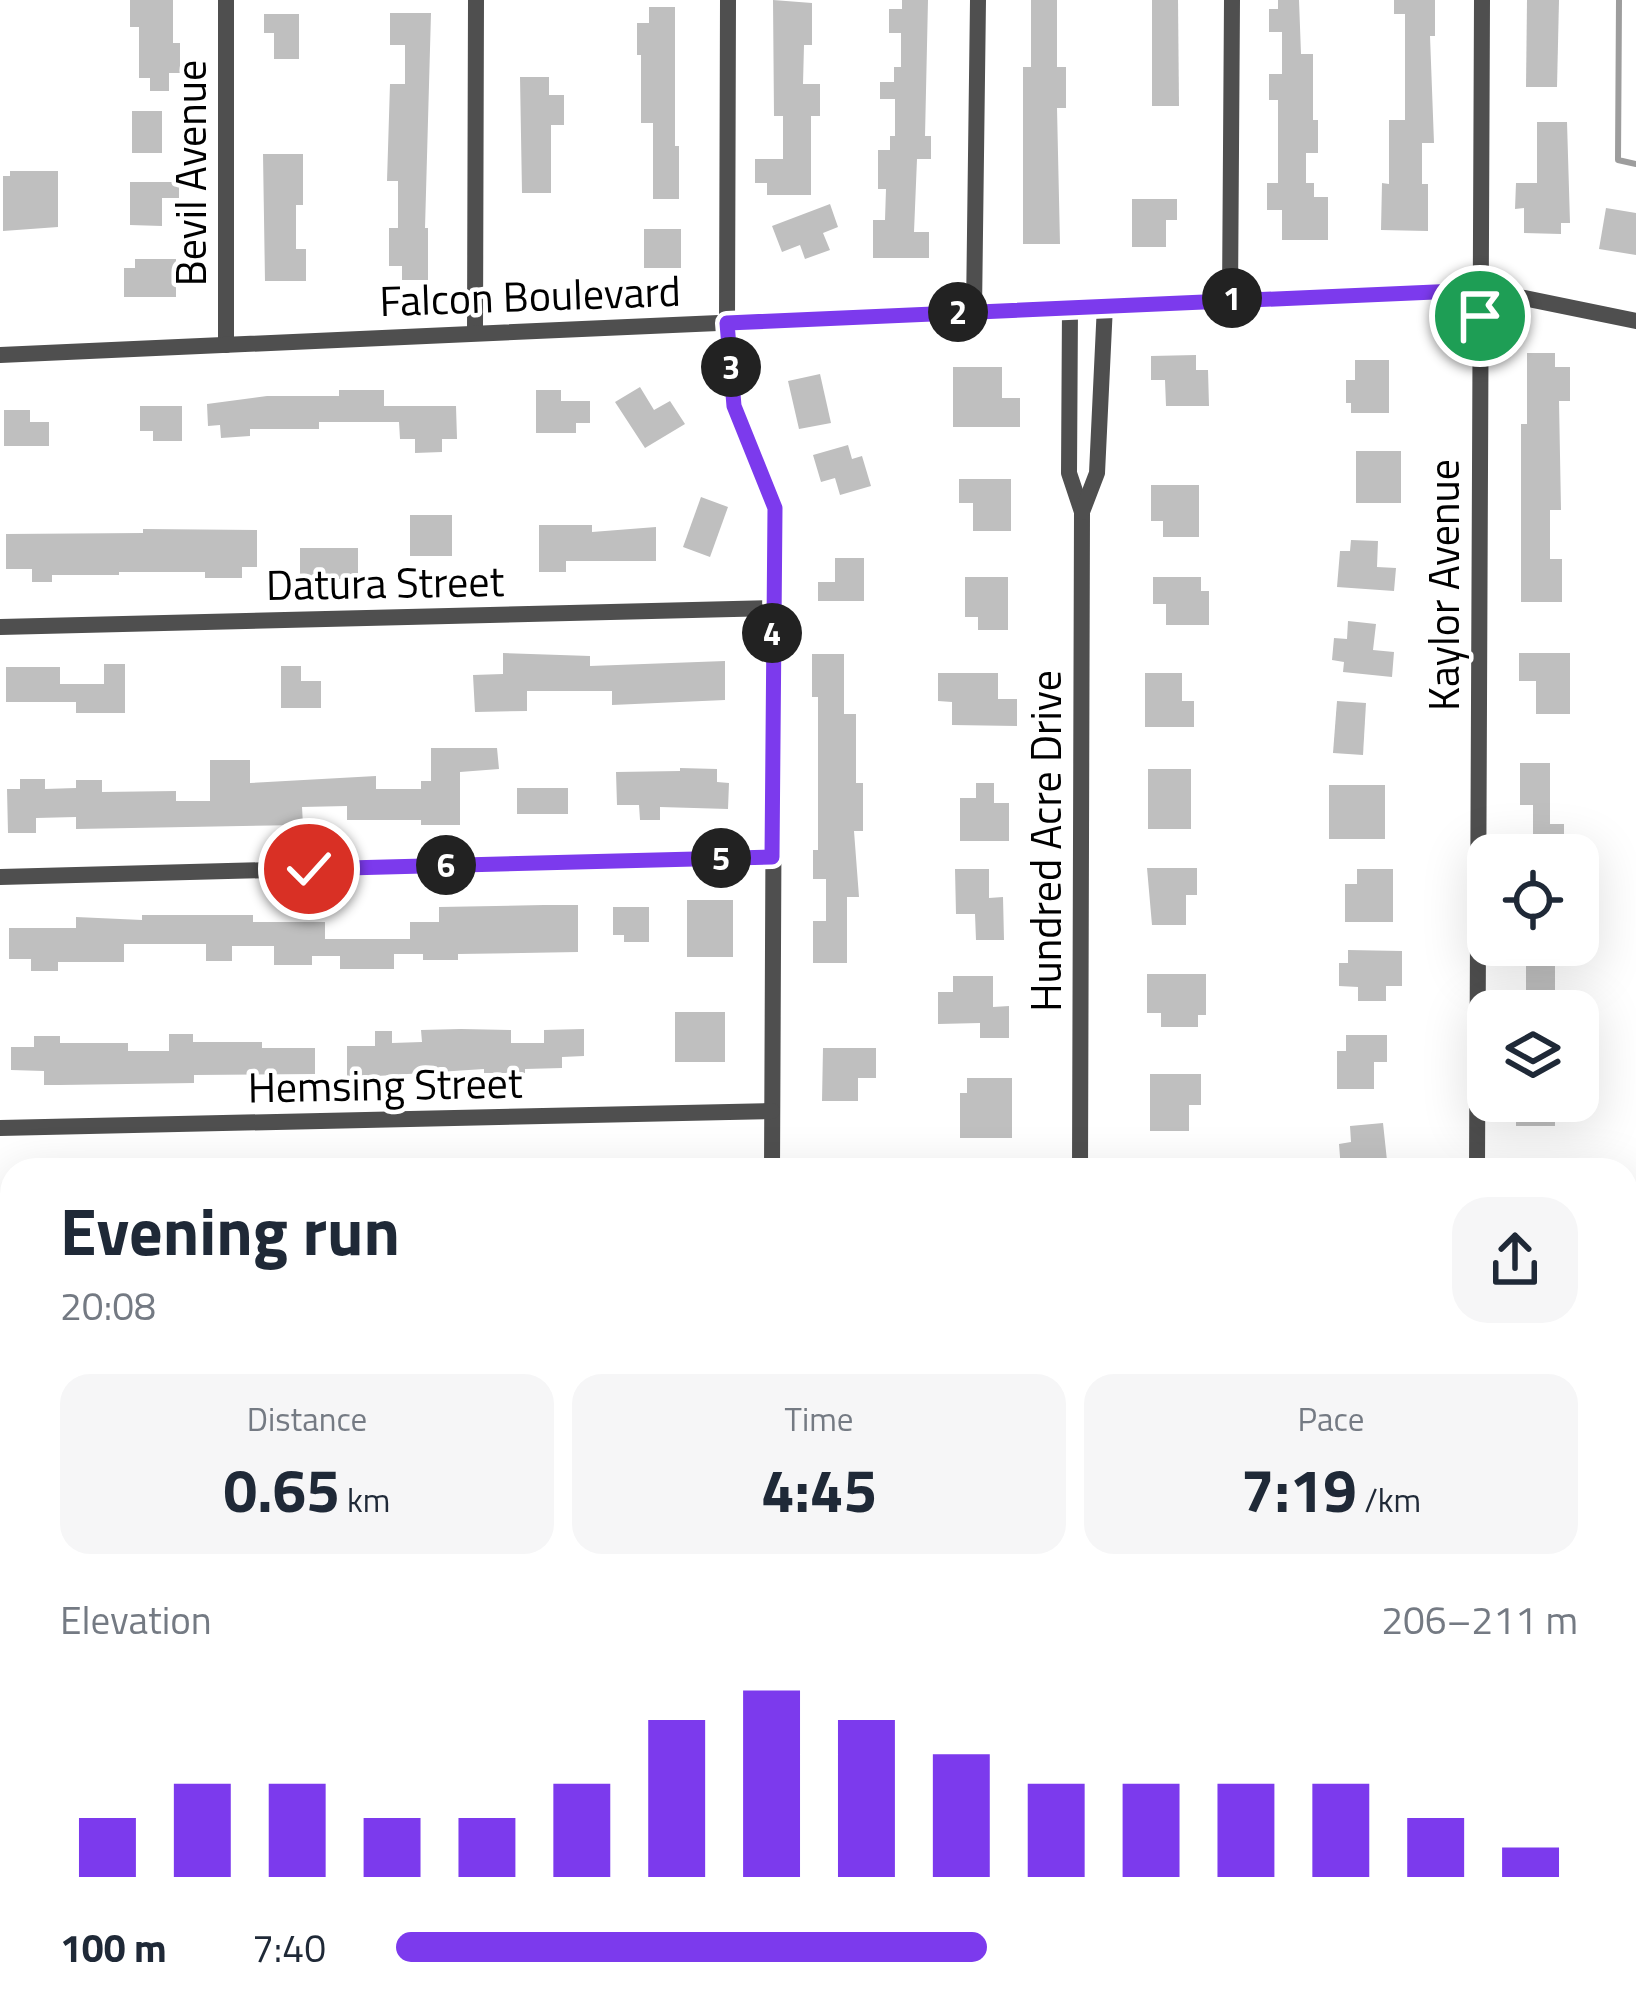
<!DOCTYPE html>
<html lang="en">
<head>
<meta charset="utf-8">
<style>
	body { margin:0; font-family:"Titillium Web",sans-serif; background:#f6f6f7; color:#1f2937; height:100vh; display:flex; flex-direction:column; font-size:45px; white-space:nowrap }
	* { box-sizing:border-box; margin:0 }
	p { font-size:39px; color:#747a83 }
	.icon { flex:none; width:66px; height:66px; fill:none; stroke:currentColor; stroke-width:2; stroke-linecap:round; stroke-linejoin:round }
	.map { position:relative; flex:1; overflow:hidden }
	.side { position:absolute; left:0px; top:1158px; width:1638px; height:858px; display:flex; flex-direction:column; background:#fff; border-radius:36px 36px 0 0; box-shadow:0 12px 48px #0002 }
	.side>* { flex:none }
	.buttons { position:absolute; left:1467px; top:834px; display:grid; gap:24px }
	.buttons a { display:grid; place-items:center; width:132px; height:132px; border-radius:24px; background:#fff; box-shadow:0 12px 48px #0002; font-size:60px }
	.pin { position:absolute; display:grid; place-items:center; width:102px; height:102px; color:#fff; margin:-51px; border:6px solid #fff; border-radius:50%; box-shadow:0 3px 12px #0007 }
	.km { position:absolute; width:60px; height:60px; margin:-30px; border-radius:50%; background:#222; color:#fff; font-size:33px; line-height:60px; text-align:center }
	.round { display:grid; place-items:center; flex:none; width:126px; height:126px; border-radius:36px; background:#f6f6f7 }
	.summary { display:flex; align-items:center; justify-content:space-between; height:204px; padding:0 60px }
	h1 { font-size:66px; font-weight:700; line-height:90px }
	.figures { display:grid; grid-template-columns:repeat(3,1fr); gap:18px; height:204px; padding:12px 60px }
	.figures div { display:grid; align-content:center; border-radius:30px; background:#f6f6f7; text-align:center }
	.figures b { font-size:60px; font-weight:700 }
	.figures small { font-size:33px; font-weight:400 }
	.figures p { font-size:33px }
	.chart { height:336px; padding:24px 60px }
	.chart p { display:flex; justify-content:space-between }
	.chart svg { width:100%; height:216px; margin-top:12px; stroke:#7c3aed; stroke-width:6 }
	ul { padding:0 60px; list-style:none; font-size:39px }
	li { display:grid; grid-template-columns:192px 144px 1fr; align-items:center; height:90px }
	li i { height:30px; border-radius:15px; background:#7c3aed }
	.map>svg:first-child { display:block }
	.lines { fill:none; stroke-linecap:round; stroke-linejoin:round }
	.stream { stroke:#9d9d9d; stroke-width:6 }
	.building { fill:#bfbfbf }
	.street { stroke:#4f4f4f; stroke-width:16 }
	.route-casing { stroke:#fff; stroke-width:24 }
	.route { stroke:#7c3aed; stroke-width:15 }
	.labels { text-anchor:middle; dominant-baseline:central; stroke-width:9; stroke-linejoin:round; paint-order:stroke }
	.street-label { font-size:42px; fill:#000; stroke:#fff }
</style>
</head>
<body>
<div class="map">
<svg width="1636" height="2016" viewBox="0 0 1636 2016">
	<rect width="100%" height="100%" fill="#fff"/>
	<g class="lines">
		<polyline class="stream" points="1619,0 1618,160 1636,164"/>
	</g>
	<g class="building">
		<polygon points="130,0 173,0 173,43 180,43 180,73 169,73 169,91 150,91 150,78 139,78 139,27 130,27"/>
		<polygon points="773,0 812,3 812,45 804,45 803,84 820,84 820,116 811,116 811,195 767,195 767,183 755,183 755,159 783,159 783,116 774,116"/>
		<polygon points="902,0 928,0 925,136 931,136 931,159 917,159 914,232 929,232 929,258 873,258 873,220 885,220 886,189 878,189 878,150 890,150 890,136 895,136 895,99 880,99 880,82 894,82 894,67 901,67 901,33 889,33 889,9 902,9"/>
		<polygon points="1031,0 1057,0 1057,67 1066,67 1066,108 1057,108 1060,244 1023,244 1023,67 1031,67"/>
		<polygon points="1152,0 1178,0 1179,106 1152,106"/>
		<polygon points="1278,0 1299,0 1301,54 1313,54 1313,120 1318,120 1318,153 1306,153 1306,183 1314,183 1314,197 1328,197 1328,240 1282,240 1282,210 1267,210 1267,183 1278,183 1278,100 1269,100 1269,74 1282,74 1282,32 1269,32 1269,9 1278,9"/>
		<polygon points="1394,0 1435,0 1435,36 1430,36 1434,143 1422,143 1422,184 1428,184 1428,231 1381,230 1382,183 1389,184 1389,120 1405,120 1405,14 1394,14"/>
		<polygon points="1527,0 1559,0 1557,87 1526,87"/>
		<polygon points="649,7 675,7 675,146 679,146 679,199 653,199 653,123 641,123 641,55 637,55 637,23 649,23"/>
		<polygon points="390,13 431,13 425,228 428,228 428,280 402,280 402,266 389,266 389,228 398,228 398,181 387,181 390,84 405,84 405,45 390,45"/>
		<polygon points="264,14 299,14 299,59 274,59 274,33 264,33"/>
		<polygon points="520,77 549,77 549,95 564,95 564,125 551,125 551,193 522,193"/>
		<rect x="132" y="111" width="30" height="42"/>
		<polygon points="1537,122 1567,122 1570,223 1561,223 1561,234 1524,233 1524,208 1515,209 1516,183 1537,183"/>
		<polygon points="263,154 303,154 303,205 296,205 296,249 306,249 306,281 265,281"/>
		<polygon points="10,171 58,171 58,227 3,231 3,176 10,176"/>
		<polygon points="130,182 179,182 179,198 162,198 162,226 130,225"/>
		<polygon points="1132,199 1177,199 1177,220 1166,220 1166,247 1132,247"/>
		<polygon points="830,204 838,227 823,233 830,250 805,259 800,245 782,252 772,226"/>
		<polygon points="1606,208 1636,213 1636,255 1599,249"/>
		<rect x="644" y="229" width="37" height="39"/>
		<polygon points="135,259 176,259 176,297 124,297 124,268 135,268"/>
		<polygon points="1527,353 1555,353 1555,367 1570,367 1570,401 1559,401 1561,510 1550,510 1550,559 1562,559 1562,602 1521,602 1521,424 1527,424"/>
		<polygon points="1196,355 1196,370 1208,370 1209,406 1166,406 1165,380 1151,380 1151,356"/>
		<polygon points="1355,360 1389,360 1389,413 1351,413 1351,403 1346,403 1346,380 1355,380"/>
		<polygon points="953,367 1002,367 1002,398 1020,398 1020,427 953,427"/>
		<polygon points="820,374 831,423 799,429 788,381"/>
		<polygon points="640,387 654,410 670,401 685,424 645,448 615,402"/>
		<polygon points="339,390 384,390 384,406 456,406 457,439 442,439 442,452 415,453 415,439 400,439 399,422 319,422 319,429 250,429 250,436 221,438 220,425 208,426 207,404 267,396 339,396"/>
		<polygon points="536,390 561,390 561,401 590,401 590,423 576,423 576,433 536,433"/>
		<polygon points="140,406 182,406 182,441 153,441 153,431 140,431"/>
		<polygon points="4,410 30,410 30,422 49,422 49,446 4,446"/>
		<polygon points="848,445 852,459 862,456 871,486 840,495 835,478 821,482 813,455"/>
		<rect x="1356" y="451" width="45" height="52"/>
		<polygon points="959,479 1011,479 1011,531 973,531 973,503 959,503"/>
		<polygon points="1151,485 1199,485 1199,537 1163,537 1163,521 1151,521"/>
		<polygon points="701,497 728,507 710,557 683,547"/>
		<rect x="410" y="515" width="42" height="41"/>
		<polygon points="539,525 592,525 592,532 656,527 656,561 566,561 566,572 539,572"/>
		<polygon points="143,529 257,530 257,567 242,567 242,578 205,578 205,572 119,572 119,575 52,575 52,582 32,582 32,569 6,569 6,534 143,533"/>
		<polygon points="1351,540 1378,541 1377,567 1396,568 1394,591 1337,587 1340,551 1350,551"/>
		<rect x="300" y="548" width="58" height="31"/>
		<polygon points="835,558 864,558 864,601 818,601 818,582 835,582"/>
		<polygon points="965,577 1008,577 1008,630 978,630 978,617 965,617"/>
		<polygon points="1153,577 1201,577 1201,591 1209,591 1209,625 1166,625 1166,604 1153,604"/>
		<polygon points="1348,621 1376,624 1373,650 1394,652 1392,677 1343,672 1344,662 1332,660 1334,638 1347,639"/>
		<polygon points="503,653 590,656 590,666 725,661 725,700 612,705 612,691 527,691 527,711 475,712 473,675 503,674"/>
		<polygon points="1519,653 1570,653 1570,714 1536,714 1536,681 1519,681"/>
		<polygon points="812,654 844,654 844,714 856,714 856,783 863,783 863,831 854,831 859,897 847,897 847,963 813,963 813,921 826,921 826,879 813,879 813,850 818,850 818,697 812,697"/>
		<polygon points="104,664 125,664 125,713 76,713 76,702 6,702 6,667 60,667 60,684 104,684"/>
		<polygon points="281,666 301,666 301,681 321,681 321,708 281,708"/>
		<polygon points="938,673 998,673 998,699 1017,699 1017,726 952,725 952,702 938,701"/>
		<polygon points="1145,673 1182,673 1182,701 1194,701 1194,727 1145,727"/>
		<polygon points="1337,701 1366,703 1363,755 1333,753"/>
		<polygon points="431,748 497,748 499,769 460,772 460,825 421,825 421,820 347,820 347,806 302,807 303,825 76,829 76,817 36,818 36,833 8,833 7,789 20,789 20,779 45,779 45,789 76,788 76,780 102,780 102,792 176,791 176,801 210,801 210,760 250,760 250,783 376,776 376,789 421,789 421,781 431,781"/>
		<polygon points="1520,763 1550,763 1550,824 1564,824 1564,855 1533,855 1533,805 1520,805"/>
		<polygon points="680,768 717,769 717,782 729,783 728,809 660,807 660,820 640,820 639,805 617,805 616,772 680,771"/>
		<rect x="1148" y="769" width="43" height="60"/>
		<polygon points="976,783 994,783 994,803 1009,803 1009,841 960,841 960,798 976,798"/>
		<rect x="1329" y="785" width="56" height="54"/>
		<rect x="517" y="788" width="51" height="26"/>
		<polygon points="1147,868 1197,868 1197,895 1186,895 1186,925 1152,925"/>
		<polygon points="955,869 989,869 989,898 1003,897 1004,940 976,940 975,914 956,914"/>
		<polygon points="1357,869 1393,869 1393,922 1345,922 1345,884 1357,884"/>
		<rect x="687" y="900" width="46" height="57"/>
		<polygon points="544,905 578,905 578,952 458,954 458,960 423,960 423,954 394,954 394,969 340,969 340,956 312,956 312,965 274,965 274,946 232,946 232,961 206,961 206,944 124,944 124,962 58,962 58,971 31,971 31,959 9,959 9,928 76,928 76,917 142,920 142,915 253,915 253,922 325,922 325,939 410,939 410,922 439,922 439,907"/>
		<polygon points="613,907 649,907 649,942 624,942 624,935 613,935"/>
		<polygon points="1348,950 1402,951 1402,986 1386,986 1386,1001 1358,1001 1358,987 1339,986 1339,963 1348,963"/>
		<rect x="1526" y="951" width="29" height="59"/>
		<polygon points="1147,974 1206,974 1206,1015 1198,1015 1198,1027 1161,1027 1161,1013 1147,1013"/>
		<polygon points="953,976 993,976 993,1007 1009,1006 1009,1038 980,1038 980,1023 938,1024 938,992 953,992"/>
		<rect x="675" y="1012" width="50" height="50"/>
		<polygon points="461,1029 511,1030 511,1043 544,1043 544,1030 584,1029 584,1056 562,1057 562,1068 525,1069 525,1073 484,1073 484,1069 347,1078 347,1046 375,1046 375,1031 392,1031 392,1043 422,1042 421,1030"/>
		<polygon points="169,1034 193,1034 193,1042 262,1042 262,1048 315,1048 315,1074 194,1075 194,1083 60,1085 44,1085 44,1071 11,1070 11,1047 34,1047 34,1036 60,1036 60,1043 128,1043 128,1051 169,1051"/>
		<polygon points="1346,1035 1387,1035 1387,1062 1374,1062 1374,1089 1337,1089 1337,1051 1346,1051"/>
		<polygon points="823,1048 876,1048 876,1078 858,1078 858,1101 822,1101"/>
		<polygon points="1150,1074 1201,1074 1201,1105 1189,1105 1189,1131 1150,1131"/>
		<polygon points="967,1078 1012,1078 1012,1138 960,1138 960,1093 967,1093"/>
		<rect x="1516" y="1101" width="39" height="25"/>
		<polygon points="1383,1123 1388,1170 1341,1170 1339,1144 1351,1142 1350,1126"/>
	</g>
	<g class="lines">
		<g class="street">
			<polyline points="728,0 727,323 734,406 775,508 772,1170"/>
			<polyline points="1230,298 1232,0"/>
			<polyline points="1070,307 1069,473 1082,512 1080,1170"/>
			<polyline points="974,311 978,0"/>
			<polyline points="475,332 476,0"/>
			<polyline points="226,345 226,0"/>
			<polyline points="0,355 1480,289 1636,321"/>
			<polyline points="1082,512 1097,473 1105,305"/>
			<polyline points="0,627 773,608"/>
			<polyline points="0,877 772,857"/>
			<polyline points="0,1128 772,1111"/>
			<polyline points="1477,1170 1482,0"/>
			<polyline points="0,1381 12,1380"/>
			<polyline points="1626,1476 1636,1476"/>
			<polyline points="0,1718 12,1717"/>
			<polyline points="1046,2004 1046,2016"/>
			<polyline points="1475,2016 1475,2004"/>
		</g>
	</g>
	<g class="lines">
		<g class="route-casing">
			<polyline id="route" points="309,869 772,857 775,508 734,406 727,323 1480,290 1480,316"/>
		</g>
		<use href="#route" class="route"/>
	</g>
	<g class="labels">
		<g class="street-label">
			<text transform="translate(190 173) rotate(-90)">Bevil Avenue</text>
			<text transform="translate(530 295) rotate(-2)">Falcon Boulevard</text>
			<text transform="translate(385 582) rotate(-1)">Datura Street</text>
			<text transform="translate(1443 585) rotate(-90)">Kaylor Avenue</text>
			<text transform="translate(1045 841) rotate(-90)">Hundred Acre Drive</text>
			<text transform="translate(385 1084) rotate(-1)">Hemsing Street</text>
		</g>
	</g>
</svg>
<div class="buttons">
<a><svg class="icon" aria-label="locate" viewBox="0 0 24 24"><circle cx="12" cy="12" r="6"/><path d="M12 2v4M12 18v4M2 12h4M18 12h4"/></svg></a>
<a><svg class="icon" aria-label="layers" viewBox="0 0 24 24"><path d="M12 4l9 5-9 5-9-5zM3 14l9 5 9-5"/></svg></a>
</div>
<div class="pin" style="left:1480px;top:316px;background:#1e9e55"><svg class="icon" aria-label="arrive" viewBox="0 0 24 24"><path d="M6 21V4h12l-3 4 3 4H6"/></svg></div>
<div class="pin" style="left:309px;top:869px;background:#d93025"><svg class="icon" aria-label="check" viewBox="0 0 24 24"><path d="M5 12l5 5 9-10"/></svg></div>
<b class="km" style="left:1232px;top:298px">1</b>
<b class="km" style="left:958px;top:312px">2</b>
<b class="km" style="left:731px;top:367px">3</b>
<b class="km" style="left:772px;top:633px">4</b>
<b class="km" style="left:721px;top:858px">5</b>
<b class="km" style="left:446px;top:865px">6</b>
<section class="side">
<div class="summary"><div><h1>Evening run</h1><p>20:08</p></div><a class="round"><svg class="icon" aria-label="share" viewBox="0 0 24 24"><path d="M12 15V3M7 8l5-5 5 5M5 13v7h14v-7"/></svg></a></div>
<div class="figures">
<div><p>Distance</p><b>0.65<small> km</small></b></div>
<div><p>Time</p><b>4:45</b></div>
<div><p>Pace</p><b>7:19<small> /km</small></b></div>
</div>
<div class="chart"><p><span>Elevation</span>206–211 m</p>
<svg viewBox="0 0 160 44" preserveAspectRatio="none"><path d="M5 44V32M15 44V25M25 44V25M35 44V32M45 44V32M55 44V25M65 44V12M75 44V6M85 44V12M95 44V19M105 44V25M115 44V25M125 44V25M135 44V25M145 44V32M155 44V38"/></svg>
</div>
<ul>
<li><b>100 m</b>7:40<i style="width:50%"></i></li>
</ul>
</section>
</div>
</body>
</html>
